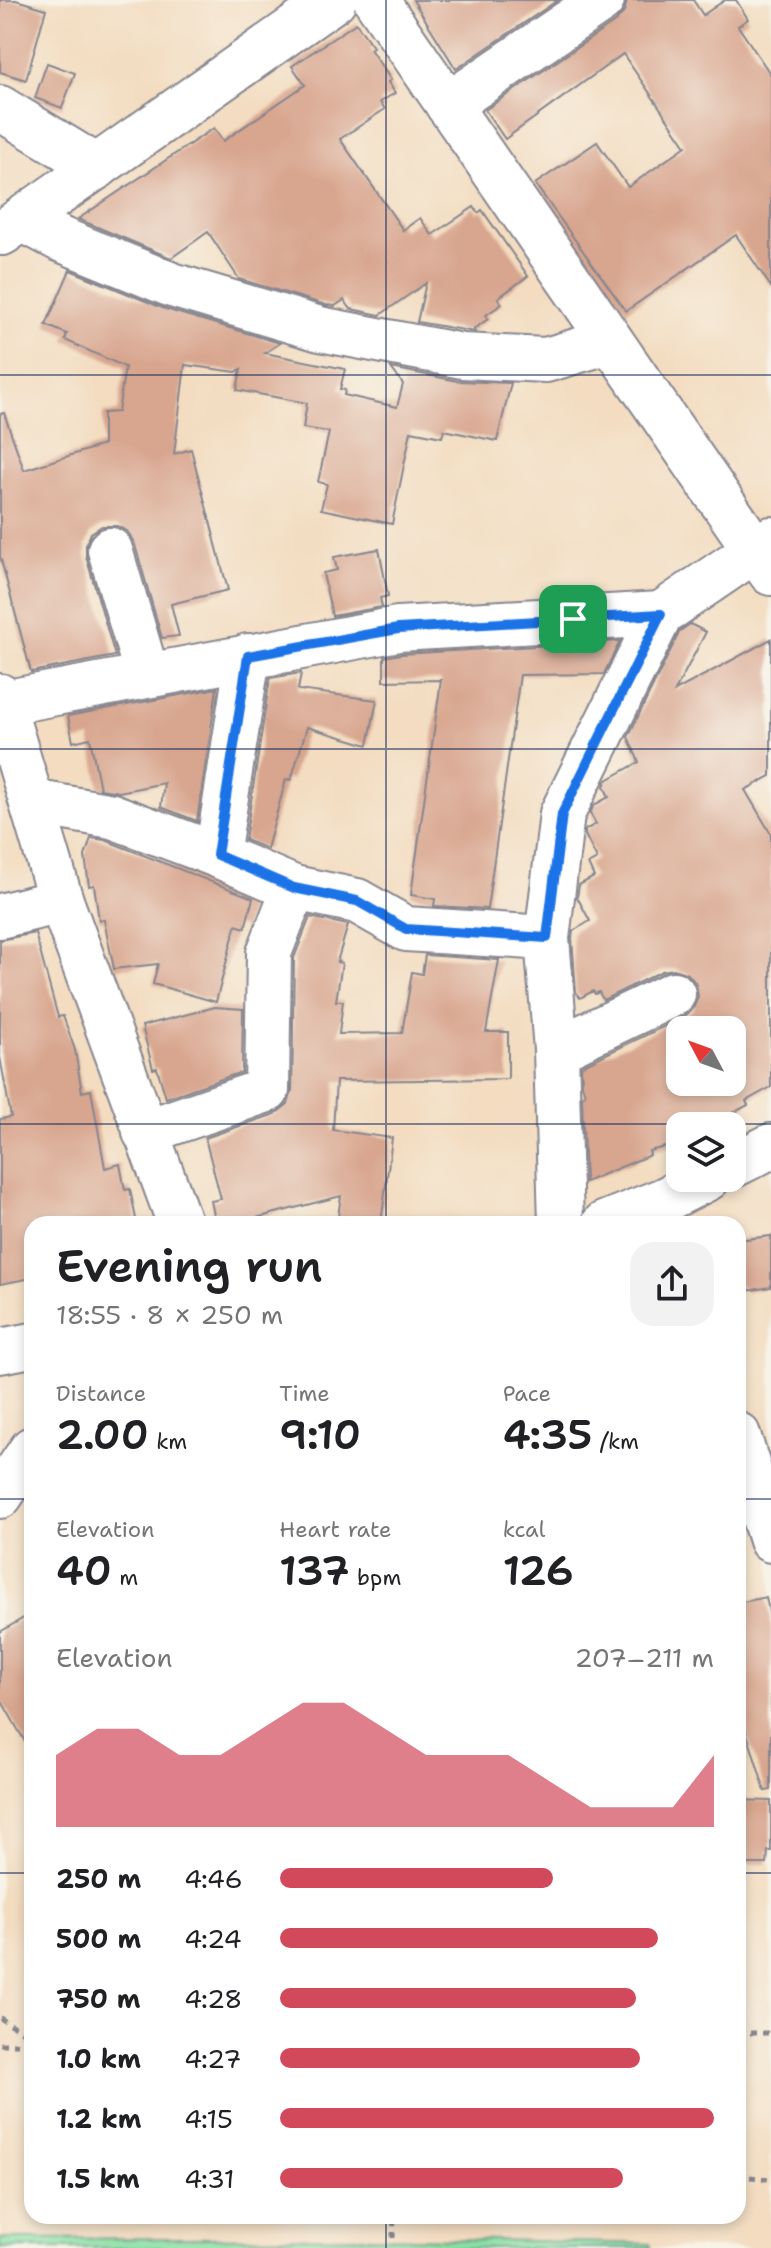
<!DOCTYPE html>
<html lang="en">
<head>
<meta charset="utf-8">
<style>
	body { margin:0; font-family:"Shantell Sans",sans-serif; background:#f2f2f2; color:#202124; height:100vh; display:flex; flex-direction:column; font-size:30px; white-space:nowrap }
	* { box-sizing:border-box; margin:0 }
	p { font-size:26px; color:#757577 }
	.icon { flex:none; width:44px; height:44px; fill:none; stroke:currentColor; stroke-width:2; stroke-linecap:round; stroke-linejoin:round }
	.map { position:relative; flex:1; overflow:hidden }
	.sheet { position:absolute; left:24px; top:1216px; width:722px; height:1008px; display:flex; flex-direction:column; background:#fff; border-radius:24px; box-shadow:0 4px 12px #0003 }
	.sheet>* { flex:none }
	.needle { width:52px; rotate:311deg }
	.fabs { position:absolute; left:666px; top:1016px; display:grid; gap:16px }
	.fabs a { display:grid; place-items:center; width:80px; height:80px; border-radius:16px; background:#fff; box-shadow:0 4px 12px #0003; font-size:40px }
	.pin { position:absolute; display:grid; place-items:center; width:68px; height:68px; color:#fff; margin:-34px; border-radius:16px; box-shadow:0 4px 12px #0006 }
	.round { display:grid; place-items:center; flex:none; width:84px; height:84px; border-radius:24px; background:#f2f2f2 }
	.headline { display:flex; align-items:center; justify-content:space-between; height:136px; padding:0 32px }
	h1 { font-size:44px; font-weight:600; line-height:60px }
	.metrics { display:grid; grid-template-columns:repeat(3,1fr); gap:12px; height:136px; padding:8px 32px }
	.metrics div { display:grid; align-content:center }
	.metrics b { font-size:40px; font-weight:600 }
	.metrics small { font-size:22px; font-weight:400 }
	.metrics p { font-size:22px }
	.chart { height:224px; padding:16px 32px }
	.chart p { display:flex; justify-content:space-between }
	.chart svg { width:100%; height:144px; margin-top:8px; fill:#d1495b; opacity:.7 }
	ul { padding:0 32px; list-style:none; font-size:26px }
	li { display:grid; grid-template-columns:128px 96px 1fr; align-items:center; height:60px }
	li i { height:20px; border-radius:10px; background:#d1495b }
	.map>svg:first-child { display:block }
	.green { fill:#8ae0a3; stroke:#528880; stroke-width:2 }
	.building { fill:#d8a58e; fill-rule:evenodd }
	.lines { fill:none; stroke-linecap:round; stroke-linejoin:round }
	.minor-casing { stroke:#87868f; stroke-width:48 }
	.path { stroke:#87868f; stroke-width:5; stroke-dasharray:6 6; stroke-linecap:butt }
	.minor { stroke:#fff; stroke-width:44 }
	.route-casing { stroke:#fff; stroke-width:16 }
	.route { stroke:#1a73e8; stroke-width:10 }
	.grid { fill:none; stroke:#1b2f5e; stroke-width:2; stroke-opacity:0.55 }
</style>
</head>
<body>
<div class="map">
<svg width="771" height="2248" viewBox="0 0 771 2248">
	<rect width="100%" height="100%" fill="#f7f3e8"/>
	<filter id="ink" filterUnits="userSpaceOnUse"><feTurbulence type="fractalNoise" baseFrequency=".0125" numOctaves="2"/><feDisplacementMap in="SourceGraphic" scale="16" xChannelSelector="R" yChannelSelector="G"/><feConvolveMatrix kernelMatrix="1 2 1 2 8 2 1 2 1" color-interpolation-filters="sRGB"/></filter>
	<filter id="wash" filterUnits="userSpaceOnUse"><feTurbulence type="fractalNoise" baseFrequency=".006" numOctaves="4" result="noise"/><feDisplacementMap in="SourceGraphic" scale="32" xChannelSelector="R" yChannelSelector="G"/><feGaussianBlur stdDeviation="1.8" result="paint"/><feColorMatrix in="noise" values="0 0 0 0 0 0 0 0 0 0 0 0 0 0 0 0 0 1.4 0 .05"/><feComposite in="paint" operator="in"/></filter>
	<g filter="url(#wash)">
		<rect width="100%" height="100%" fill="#f3dcc0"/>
		<polygon class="green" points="375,2237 650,2244 651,2248 0,2248 0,2239"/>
		<g id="blocks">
			<g class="building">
				<polygon points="0,0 16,0 46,9 26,80 0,72"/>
				<polygon points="413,0 558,0 456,69"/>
				<polygon points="627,0 693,0 703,15 725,0 736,0 748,19 738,26 771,75 771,287 736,235 626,311 535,184 597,142 628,187 686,146 623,54 505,139 485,110 616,21 624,12"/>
				<polygon points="356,23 373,47 370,49 391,80 388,82 395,93 380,102 385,109 340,139 403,230 420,218 432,235 474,207 478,213 482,210 528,276 498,298 502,304 486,315 488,319 474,329 475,332 417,322 426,283 380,315 351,309 344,300 335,306 326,305 239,279 208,232 171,258 78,219 214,128 223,141 305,85 292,66"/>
				<polygon points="47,63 75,73 62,108 35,98"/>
				<polygon points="70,270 165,309 280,343 265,353 345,369 340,389 345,390 344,395 397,407 403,384 391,368 458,381 511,383 497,441 444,430 442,437 411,431 392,524 321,509 327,484 318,482 329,432 303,428 307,403 237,390 241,369 236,372 185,365 174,454 191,449 228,590 171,604 179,636 162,638 134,542 127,531 117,526 102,526 91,533 86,545 86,556 115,656 31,672 0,556 0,414 4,413 24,470 103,445 103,413 118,412 125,367 65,340 67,334 46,325"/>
				<polygon points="379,549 388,596 380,598 382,607 332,616 323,573 337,570 334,557"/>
				<path d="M 690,624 L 706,632 L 675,691 L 771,639 L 771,776 L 745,790 L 771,834 L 771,1087 L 746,1101 L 748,1105 L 709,1126 L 680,1126 L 680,1141 L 673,1145 L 649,1151 L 650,1155 L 585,1182 L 582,1096 L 585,1094 L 582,1085 L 581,1066 L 684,1017 L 693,1009 L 698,997 L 696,984 L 688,974 L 674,969 L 662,971 L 603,1000 L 599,992 L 595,994 L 593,991 L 580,998 L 576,992 L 572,938 L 573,931 L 590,921 L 577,897 L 579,885 L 594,877 L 588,864 L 597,859 L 585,835 L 585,830 L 596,824 L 590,813 L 594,805 L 609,797 L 604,786 L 607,780 L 639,762 L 628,737 L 680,631 ZM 680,1030 L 732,1030 L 732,1082 L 680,1082 Z"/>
				<polygon points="620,641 604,674 520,675 487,909 434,906 435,899 411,895 441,680 384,681 384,657 401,654"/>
				<polygon points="301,673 298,690 377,700 368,745 307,727 291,780 286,779 267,849 245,840 270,678"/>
				<polygon points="217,688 197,821 161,807 164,783 119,792 100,789 90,738 73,742 68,716"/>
				<polygon points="91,838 105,840 253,898 245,928 236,925 216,1002 153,984 158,964 114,969 104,920 99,920 94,885 89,886 85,856"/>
				<polygon points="310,917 348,925 337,962 342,963 336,1001 343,1001 339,1034 402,1033 412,972 422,974 425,955 499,960 486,1032 508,1032 508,1079 336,1081 333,1130 392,1138 381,1224 337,1224 341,1196 233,1224 216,1224 211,1201 221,1199 205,1138 275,1114 288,1104 292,1090 294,958"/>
				<polygon points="35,933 58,1017 63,1016 75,1050 82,1092 91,1090 105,1168 120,1164 125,1190 130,1189 137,1224 32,1224 32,1278 0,1284 0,1119 11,1117 0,1057 0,940"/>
				<polygon points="215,1007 243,1009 242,1072 166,1098 157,1068 153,1069 142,1026"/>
				<polygon points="771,1236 771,1287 746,1291 745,1287 738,1287 738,1240"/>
				<polygon points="766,1597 771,1621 771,1790 765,1791 738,1705 738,1603"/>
				<polygon points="32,1613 32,1754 0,1698 0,1632"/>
				<polygon points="738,1800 771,1801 771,1851 768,1851 767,1864 741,1864 741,1856 738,1856"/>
			</g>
		</g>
	</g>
	<g filter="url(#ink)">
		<use href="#blocks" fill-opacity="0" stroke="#87868f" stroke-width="2"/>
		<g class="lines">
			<g class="minor-casing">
				<g id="minor">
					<polyline points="376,0 771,573"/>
					<polyline points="448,105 602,0"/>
					<polyline points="0,108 97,167"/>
					<polyline points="22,219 60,239 172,285 320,329 462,356 546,360 610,341"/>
					<polyline points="2,233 334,0"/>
					<polyline points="110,550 147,675"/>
					<polyline points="0,696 61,901 180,1224"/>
					<polyline points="2,703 398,629 661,614"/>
					<polyline points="32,802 112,816 217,855 294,888 357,901 406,929 547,938"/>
					<polyline points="217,855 248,656"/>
					<polyline points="0,916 61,901"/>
					<polyline points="556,1050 673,994"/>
					<polyline points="145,1132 267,1090 269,953 294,888"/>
					<polyline points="732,1166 771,1146"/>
					<polyline points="561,1224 556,1050 547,938 562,814 661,614 771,539"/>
					<polyline points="604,1224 664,1200 708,1178"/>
					<polyline points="0,1351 32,1345"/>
					<polyline points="738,1435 771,1540"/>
					<polyline points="0,1496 32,1449"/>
				</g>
			</g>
			<g class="path">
				<polyline points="0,2018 32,2037"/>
				<polyline points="738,2033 771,2033"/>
				<polyline points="0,2044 32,2044"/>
				<polyline points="738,2176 771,2179"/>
				<polyline points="393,2238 394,2216"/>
			</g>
			<use href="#minor" class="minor"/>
		</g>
	</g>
	<g class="lines" filter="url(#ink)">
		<g class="route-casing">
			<polygon id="route" points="661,614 562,814 547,938 406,929 357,901 294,888 217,855 248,656 398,629"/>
		</g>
		<use href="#route" class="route"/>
	</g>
	<path class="grid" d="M 386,0 L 386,1224M 0,375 L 771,375M 0,749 L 771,749M 0,1124 L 771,1124M 0,1499 L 32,1499M 738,1499 L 771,1499M 0,1873 L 32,1873M 738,1873 L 771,1873M 386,2216 L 386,2248"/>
</svg>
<div class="fabs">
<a><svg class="needle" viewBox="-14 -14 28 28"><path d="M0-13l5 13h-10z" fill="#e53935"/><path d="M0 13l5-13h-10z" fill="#757577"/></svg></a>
<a><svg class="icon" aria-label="layers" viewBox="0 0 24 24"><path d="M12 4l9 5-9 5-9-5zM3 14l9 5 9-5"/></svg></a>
</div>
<div class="pin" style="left:573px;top:619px;background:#1e9e55"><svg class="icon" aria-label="arrive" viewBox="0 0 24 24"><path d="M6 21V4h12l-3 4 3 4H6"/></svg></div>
<section class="sheet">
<div class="headline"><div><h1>Evening run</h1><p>18:55 · 8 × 250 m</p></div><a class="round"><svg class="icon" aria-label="share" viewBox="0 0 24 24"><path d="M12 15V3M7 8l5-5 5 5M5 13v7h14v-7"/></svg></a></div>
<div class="metrics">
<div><p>Distance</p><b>2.00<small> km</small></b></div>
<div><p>Time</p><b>9:10</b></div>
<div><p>Pace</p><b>4:35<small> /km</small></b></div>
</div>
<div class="metrics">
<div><p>Elevation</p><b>40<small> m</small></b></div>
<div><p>Heart rate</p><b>137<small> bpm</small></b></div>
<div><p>kcal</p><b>126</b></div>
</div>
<div class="chart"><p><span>Elevation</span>207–211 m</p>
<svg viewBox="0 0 160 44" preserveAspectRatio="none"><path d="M0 44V22L10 14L20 14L30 22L40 22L50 14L60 6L70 6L80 14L90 22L100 22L110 22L120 30L130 38L140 38L150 38L160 22V44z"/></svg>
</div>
<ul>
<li><b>250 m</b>4:46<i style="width:63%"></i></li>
<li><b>500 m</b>4:24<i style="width:87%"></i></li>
<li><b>750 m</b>4:28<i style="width:82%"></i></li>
<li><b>1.0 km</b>4:27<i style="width:83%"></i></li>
<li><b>1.2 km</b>4:15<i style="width:100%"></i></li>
<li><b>1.5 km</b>4:31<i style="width:79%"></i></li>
</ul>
</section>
</div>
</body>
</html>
